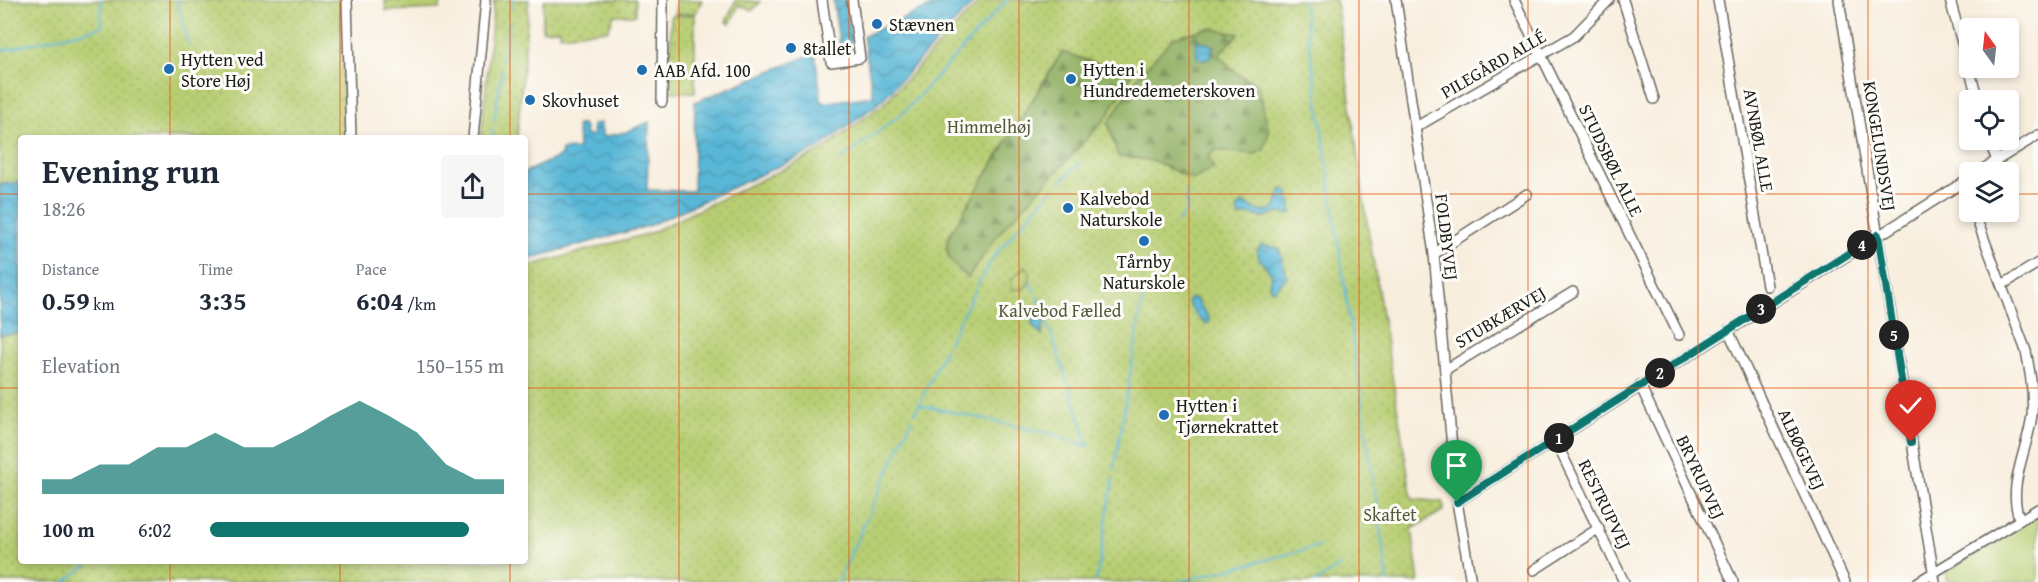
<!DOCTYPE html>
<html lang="en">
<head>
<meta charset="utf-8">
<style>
	body { margin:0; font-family:"Gentium Book Plus",serif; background:#f6f6f7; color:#1f2937; height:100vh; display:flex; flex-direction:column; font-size:22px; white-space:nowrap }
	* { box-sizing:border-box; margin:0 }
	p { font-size:20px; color:#747a83 }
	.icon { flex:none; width:33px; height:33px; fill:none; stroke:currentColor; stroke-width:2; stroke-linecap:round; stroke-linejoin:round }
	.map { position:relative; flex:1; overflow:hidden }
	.details { position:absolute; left:18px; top:135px; width:510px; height:429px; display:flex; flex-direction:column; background:#fff; border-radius:6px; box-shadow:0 3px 9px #0003 }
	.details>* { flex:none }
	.needle { width:39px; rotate:345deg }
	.buttons { position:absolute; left:1959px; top:18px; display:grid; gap:12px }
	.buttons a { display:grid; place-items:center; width:60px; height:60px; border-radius:6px; background:#fff; box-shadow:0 3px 9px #0003; font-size:30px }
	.pin { position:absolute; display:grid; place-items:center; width:51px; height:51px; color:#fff; margin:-62px -26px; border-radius:50% 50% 50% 0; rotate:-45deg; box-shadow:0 0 6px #0007 }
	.pin .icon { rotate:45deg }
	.km { position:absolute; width:30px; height:30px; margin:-15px; border-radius:50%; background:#222; color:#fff; font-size:16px; line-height:30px; text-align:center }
	.round { display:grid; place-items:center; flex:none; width:63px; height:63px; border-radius:6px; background:#f6f6f7 }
	.head { display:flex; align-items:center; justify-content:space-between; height:102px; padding:0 24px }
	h1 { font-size:33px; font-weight:800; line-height:45px }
	.figures { display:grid; grid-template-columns:repeat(3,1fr); gap:9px; height:102px; padding:6px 24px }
	.figures div { display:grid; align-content:center }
	.figures b { font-size:26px; font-weight:800 }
	.figures small { font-size:16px; font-weight:400 }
	.figures p { font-size:16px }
	.chart { height:168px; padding:12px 24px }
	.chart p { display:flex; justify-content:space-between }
	.chart svg { width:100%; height:108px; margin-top:6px; fill:#0f766e; opacity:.7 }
	ul { padding:0 24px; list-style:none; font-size:20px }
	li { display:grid; grid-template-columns:96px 72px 1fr; align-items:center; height:45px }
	li i { height:15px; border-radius:8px; background:#0f766e }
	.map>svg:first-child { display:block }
	.grass { fill:url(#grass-dots); stroke:#6a7548; stroke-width:1.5 }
	.forest { fill:url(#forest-firs); stroke:#576640; stroke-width:1.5 }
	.wetland { fill:url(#wetland-marsh); stroke:#6a7548; stroke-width:1.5 }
	.garden { fill:#b8ce73; stroke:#6a7548; stroke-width:1.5 }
	.water { fill:url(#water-waves); stroke:#3a6a7a; stroke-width:1.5 }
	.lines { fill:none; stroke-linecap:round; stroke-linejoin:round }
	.stream { stroke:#59b7d7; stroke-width:2 }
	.minor-casing { stroke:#696660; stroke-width:12 }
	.minor { stroke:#fff; stroke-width:9 }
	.route-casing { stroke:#fff; stroke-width:12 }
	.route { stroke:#0f766e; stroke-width:8 }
	.grid { fill:none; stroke:#e8590c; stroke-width:1.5; stroke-opacity:0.55 }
	.poi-dot { fill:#1f6fb2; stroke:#fdfcf7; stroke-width:2 }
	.labels { text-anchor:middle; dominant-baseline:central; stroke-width:6; stroke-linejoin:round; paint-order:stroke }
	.poi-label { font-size:18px; fill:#1c1c1c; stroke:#fdfcf7; text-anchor:start }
	.street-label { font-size:18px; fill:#1c1c1c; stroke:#fdfcf7 }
	.park-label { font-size:18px; fill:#535a3a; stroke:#fdfcf7 }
</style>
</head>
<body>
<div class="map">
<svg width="2038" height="582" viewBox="0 0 2038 582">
	<defs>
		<pattern id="grass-dots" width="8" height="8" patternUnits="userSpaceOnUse" patternTransform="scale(1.5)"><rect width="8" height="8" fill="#b8ce73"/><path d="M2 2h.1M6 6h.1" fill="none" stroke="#9eb063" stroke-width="1.8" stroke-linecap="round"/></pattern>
		<pattern id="forest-firs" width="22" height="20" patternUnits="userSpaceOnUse" patternTransform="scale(1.5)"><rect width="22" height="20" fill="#92b165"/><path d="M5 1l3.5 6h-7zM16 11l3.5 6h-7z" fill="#768f52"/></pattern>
		<pattern id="wetland-marsh" width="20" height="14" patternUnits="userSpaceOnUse" patternTransform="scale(1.5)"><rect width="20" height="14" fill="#b8ce73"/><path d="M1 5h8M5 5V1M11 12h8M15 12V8" fill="none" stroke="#9eb063"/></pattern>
		<pattern id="water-waves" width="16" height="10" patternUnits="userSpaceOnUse" patternTransform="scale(1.5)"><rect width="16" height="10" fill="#59b7d7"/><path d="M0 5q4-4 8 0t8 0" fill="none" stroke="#4994ae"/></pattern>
	</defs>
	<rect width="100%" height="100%" fill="#fdfcf7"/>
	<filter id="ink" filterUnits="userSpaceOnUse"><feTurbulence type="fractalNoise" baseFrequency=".0167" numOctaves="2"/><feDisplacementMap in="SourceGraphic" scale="12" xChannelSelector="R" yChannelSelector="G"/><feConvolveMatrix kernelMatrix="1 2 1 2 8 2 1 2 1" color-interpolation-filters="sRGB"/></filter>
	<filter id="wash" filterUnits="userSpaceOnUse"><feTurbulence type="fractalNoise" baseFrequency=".008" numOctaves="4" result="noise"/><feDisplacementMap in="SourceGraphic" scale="24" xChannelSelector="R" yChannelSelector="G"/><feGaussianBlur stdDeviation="1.35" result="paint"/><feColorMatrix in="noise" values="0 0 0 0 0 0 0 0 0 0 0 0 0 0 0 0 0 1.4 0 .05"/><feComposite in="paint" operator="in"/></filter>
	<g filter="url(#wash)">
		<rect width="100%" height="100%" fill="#f8eede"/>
		<g class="grass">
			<polygon points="0,0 340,0 346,138 21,138 21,561 525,561 525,267 650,233 821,151 883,104 981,0 1336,0 1367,222 1412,499 1443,502 1444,510 1412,529 1419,582 0,582"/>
			<polygon points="385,0 441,0 440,9 386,11"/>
			<polygon points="494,0 529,0 517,138 481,138"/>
			<polygon points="544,0 635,0 635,15 614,15 608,30 560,35 560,29 542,30"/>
			<polygon points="676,0 702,0 696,13 675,14"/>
			<polygon points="736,0 760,2 752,11 739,5 730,24 726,22"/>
			<polygon points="695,15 695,92 670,92 671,16"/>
		</g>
		<g class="forest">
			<polygon points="1209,28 1239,34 1218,55 1238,74 1258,85 1269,132 1264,150 1255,154 1216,150 1208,157 1214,168 1193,180 1154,161 1118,156 1108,123 1138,76 1174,37"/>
			<path d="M 1062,52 L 1132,75 L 1106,118 L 1000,232 L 968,278 C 952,264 942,257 949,235 Z"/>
		</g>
		<polygon class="wetland" points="1025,266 1030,271 1030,282 1023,289 1012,289 1011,280"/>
		<polygon class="garden" points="2038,515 2038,582 1948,582 1946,572"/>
		<g class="water">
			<polygon points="833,0 845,0 853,53 841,55"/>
			<polygon points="939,0 976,0 880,102 819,148 648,226 525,260 525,172 561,156 562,150 578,149 577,125 584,125 586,136 593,135 592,125 600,123 603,137 626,132 649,122 647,190 693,191 695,102 815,53 822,103 873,96 863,36 939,3"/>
			<polygon points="1196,41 1206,42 1214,47 1209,58 1201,60 1197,57"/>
			<polygon points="21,182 21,333 0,335 0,184"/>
			<path d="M 1285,189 L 1289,193 L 1292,213 L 1290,214 L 1276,213 L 1262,218 L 1250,214 L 1239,217 L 1237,209 L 1242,203 C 1258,206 1257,219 1277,206 L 1280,191 Z"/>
			<polygon points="1261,245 1279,248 1287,277 1274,290 1270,289 1269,283 1272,274 1260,260 1257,251"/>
			<path d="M 1191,298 L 1196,299 L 1209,318 L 1209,323 L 1205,324 C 1199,319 1189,307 1188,301 Z"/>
			<polygon points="1034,312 1047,319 1043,326 1042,336 1032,325"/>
		</g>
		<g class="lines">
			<g class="stream">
				<polyline points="177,0 188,43"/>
				<polyline points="1303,0 1388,582"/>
				<polyline points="511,9 512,0"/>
				<polyline points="0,51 102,27 101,0"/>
				<polyline points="503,61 509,22"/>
				<polyline points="494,121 502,69"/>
				<polyline points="492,138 493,128"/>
				<polyline points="841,160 904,112 1007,0"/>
				<polyline points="1060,182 1081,162"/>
				<polyline points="1178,222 1187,210 1186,190"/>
				<polyline points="1030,282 1035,291"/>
				<polyline points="977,286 994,256 1052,190"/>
				<polyline points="1037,296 1045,318"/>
				<polyline points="1047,321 1089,446"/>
				<polyline points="948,343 976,289"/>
				<polyline points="919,405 1048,433 1089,446"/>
				<polyline points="915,413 945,349"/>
				<polyline points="1114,470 1145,286"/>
				<polyline points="65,582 92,561"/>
				<polyline points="838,582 912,419"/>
				<polyline points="1096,582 1113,480"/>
				<polyline points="1178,582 1320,546"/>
				<polyline points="1315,582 1342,565"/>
			</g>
		</g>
	</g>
	<g filter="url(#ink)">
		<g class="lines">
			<g class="minor-casing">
				<g id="minor">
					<polyline points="347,0 351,138"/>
					<polyline points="822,0 831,62 860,58 852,0"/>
					<polyline points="1396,0 1434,254 1455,479"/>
					<polyline points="1514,0 1679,335"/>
					<polyline points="1623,0 1654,99"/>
					<polyline points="1718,0 1767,286"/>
					<polyline points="1839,0 1935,582"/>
					<polyline points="1950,0 1978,100"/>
					<polyline points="662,102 663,0"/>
					<polyline points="1416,127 1574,36 1609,0"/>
					<polyline points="473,138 486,0"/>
					<polyline points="1989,140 1997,161"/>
					<polyline points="1978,172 2038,135"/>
					<polyline points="1963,182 1970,200"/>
					<path d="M 1974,212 L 2026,351 C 2030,372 2034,393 2032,415 C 2028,449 2006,487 2020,520"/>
					<polyline points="1434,254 1527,194"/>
					<polyline points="2002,285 2038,263"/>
					<polyline points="1728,330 1845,582"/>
					<polyline points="1445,370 1573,292"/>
					<polyline points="1640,385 1733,582"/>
					<polyline points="1555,440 1624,582"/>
					<polyline points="1534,570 1599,528"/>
					<polyline points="1471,582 1457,502 1970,178"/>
					<polyline points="1918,582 2038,509"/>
				</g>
			</g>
			<use href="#minor" class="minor"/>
		</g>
	</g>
	<g class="lines" filter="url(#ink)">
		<g class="route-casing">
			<polyline id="route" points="1457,502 1878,235 1911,442"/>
		</g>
		<use href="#route" class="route"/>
	</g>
	<path class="grid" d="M 170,0 L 170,138M 340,0 L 340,138M 510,0 L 510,138M 679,0 L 679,582M 849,0 L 849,582M 1019,0 L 1019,582M 1189,0 L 1189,582M 1359,0 L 1359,582M 1528,0 L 1528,582M 1698,0 L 1698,582M 1868,0 L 1868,582M 0,194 L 21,194M 525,194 L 1970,194M 2008,194 L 2038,194M 0,388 L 21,388M 525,388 L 2038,388M 170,561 L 170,582M 340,561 L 340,582M 510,561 L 510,582"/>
	<g class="poi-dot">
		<circle cx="877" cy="24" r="6"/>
		<circle cx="791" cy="48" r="6"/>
		<circle cx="169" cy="69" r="6"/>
		<circle cx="642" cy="70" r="6"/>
		<circle cx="1071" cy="79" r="6"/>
		<circle cx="530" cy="100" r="6"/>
		<circle cx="1068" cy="208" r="6"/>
		<circle cx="1144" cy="241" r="6"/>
		<circle cx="1164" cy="415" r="6"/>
	</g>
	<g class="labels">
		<g class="poi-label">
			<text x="889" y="24">Stævnen</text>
			<text x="803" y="48">8tallet</text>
			<text x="181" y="59">Hytten ved<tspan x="181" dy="21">Store Høj</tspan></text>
			<text x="1083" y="69">Hytten i<tspan x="1083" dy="21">Hundredemeterskoven</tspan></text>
			<text x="654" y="70">AAB Afd. 100</text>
			<text x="542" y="100">Skovhuset</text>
			<text x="1080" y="198">Kalvebod<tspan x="1080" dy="21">Naturskole</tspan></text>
			<text x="1144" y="261" text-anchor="middle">Tårnby<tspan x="1144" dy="21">Naturskole</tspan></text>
			<text x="1176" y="405">Hytten i<tspan x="1176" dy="21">Tjørnekrattet</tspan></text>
		</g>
		<g class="street-label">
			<text transform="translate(1493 64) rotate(-30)">PILEGÅRD ALLÉ</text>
			<text transform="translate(1759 140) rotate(80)">AVNBØL ALLE</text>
			<text transform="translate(1880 146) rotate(81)">KONGELUNDSVEJ</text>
			<text transform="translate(1611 160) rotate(64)">STUDSBØL ALLE</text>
			<text transform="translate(1447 237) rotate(83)">FOLDBYVEJ</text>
			<text transform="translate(1500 317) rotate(-31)">STUBKÆRVEJ</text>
			<text transform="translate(1802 449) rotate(65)">ALBØGEVEJ</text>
			<text transform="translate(1701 477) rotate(65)">BRYRUPVEJ</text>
			<text transform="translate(1605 504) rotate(64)">RESTRUPVEJ</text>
		</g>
		<g class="park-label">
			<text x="989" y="126">Himmelhøj</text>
			<text x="1060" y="310">Kalvebod Fælled</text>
			<text x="1390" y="514">Skaftet</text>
		</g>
	</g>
</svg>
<div class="buttons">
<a><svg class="needle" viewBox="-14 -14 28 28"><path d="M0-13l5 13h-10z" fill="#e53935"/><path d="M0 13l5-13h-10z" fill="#747a83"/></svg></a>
<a><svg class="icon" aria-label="locate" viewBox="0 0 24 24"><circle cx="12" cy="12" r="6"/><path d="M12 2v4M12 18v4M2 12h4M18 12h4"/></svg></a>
<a><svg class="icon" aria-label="layers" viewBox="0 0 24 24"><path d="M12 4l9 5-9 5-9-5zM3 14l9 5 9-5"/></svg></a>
</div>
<div class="pin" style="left:1457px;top:502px;background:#1e9e55"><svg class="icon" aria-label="arrive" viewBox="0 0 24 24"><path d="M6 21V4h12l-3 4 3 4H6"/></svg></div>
<div class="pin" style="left:1911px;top:442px;background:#d93025"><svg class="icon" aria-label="check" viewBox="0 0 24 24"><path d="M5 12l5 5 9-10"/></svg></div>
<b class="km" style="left:1559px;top:438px">1</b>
<b class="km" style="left:1660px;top:373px">2</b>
<b class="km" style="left:1761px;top:309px">3</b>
<b class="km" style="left:1862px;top:245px">4</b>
<b class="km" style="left:1894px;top:335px">5</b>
<section class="details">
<div class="head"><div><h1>Evening run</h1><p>18:26</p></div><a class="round"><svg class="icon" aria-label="share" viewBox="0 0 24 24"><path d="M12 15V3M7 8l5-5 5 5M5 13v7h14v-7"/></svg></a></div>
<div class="figures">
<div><p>Distance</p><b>0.59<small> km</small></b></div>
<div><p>Time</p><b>3:35</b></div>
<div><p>Pace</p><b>6:04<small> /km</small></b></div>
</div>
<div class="chart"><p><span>Elevation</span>150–155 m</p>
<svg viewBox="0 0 160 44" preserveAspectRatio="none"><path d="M0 44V38L10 38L20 32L30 32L40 25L50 25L60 19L70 25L80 25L90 19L100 12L110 6L120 12L130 19L140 32L150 38L160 38V44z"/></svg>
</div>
<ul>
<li><b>100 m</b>6:02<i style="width:88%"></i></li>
</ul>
</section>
</div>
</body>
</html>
